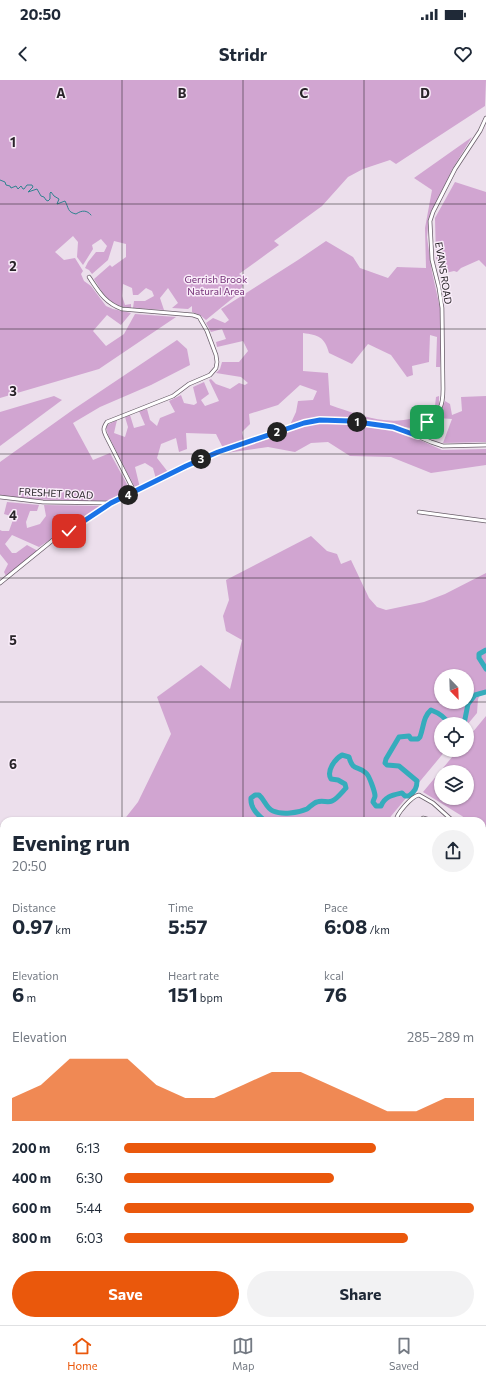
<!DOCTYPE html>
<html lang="en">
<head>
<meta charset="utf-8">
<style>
	body { margin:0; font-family:Commissioner,sans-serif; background:#f2f2f3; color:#1f2937; height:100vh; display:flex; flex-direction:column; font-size:15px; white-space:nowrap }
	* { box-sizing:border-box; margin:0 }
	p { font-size:13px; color:#747a83 }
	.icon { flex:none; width:22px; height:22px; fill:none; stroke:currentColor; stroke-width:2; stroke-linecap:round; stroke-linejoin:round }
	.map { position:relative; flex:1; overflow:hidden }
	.sheet { position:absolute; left:0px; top:737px; width:486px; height:508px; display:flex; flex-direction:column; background:#fff; border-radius:12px 12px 0 0; box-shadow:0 1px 3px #0004 }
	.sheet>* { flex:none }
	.needle { width:26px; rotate:157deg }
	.controls { position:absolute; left:434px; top:589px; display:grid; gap:8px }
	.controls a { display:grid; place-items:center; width:40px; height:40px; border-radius:50%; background:#fff; box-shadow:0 1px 3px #0004; font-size:20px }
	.pin { position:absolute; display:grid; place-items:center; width:34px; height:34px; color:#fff; margin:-17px; border-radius:8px; box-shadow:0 2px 6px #0006 }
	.km { position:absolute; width:20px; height:20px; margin:-10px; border-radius:50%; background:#222; color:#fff; font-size:11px; line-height:20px; text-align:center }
	.round { display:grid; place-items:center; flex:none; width:42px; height:42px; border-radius:21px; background:#f2f2f3 }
	.head { display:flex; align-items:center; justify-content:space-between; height:68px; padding:0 12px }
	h1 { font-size:22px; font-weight:700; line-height:30px }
	.figures { display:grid; grid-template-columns:repeat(3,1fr); gap:6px; height:68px; padding:4px 12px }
	.figures div { display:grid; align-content:center }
	.figures b { font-size:20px; font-weight:700 }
	.figures small { font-size:11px; font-weight:400 }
	.figures p { font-size:11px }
	.chart { height:112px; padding:8px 12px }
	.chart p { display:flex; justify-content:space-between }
	.chart svg { width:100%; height:72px; margin-top:4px; fill:#ea580c; opacity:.7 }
	.cta { display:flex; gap:8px; margin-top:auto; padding:8px 12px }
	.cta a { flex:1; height:46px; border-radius:24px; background:#ea580c; color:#fff; font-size:16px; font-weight:700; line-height:46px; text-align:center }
	.cta a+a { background:#f2f2f3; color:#1f2937 }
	ul { padding:0 12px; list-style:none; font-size:13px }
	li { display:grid; grid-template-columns:64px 48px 1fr; align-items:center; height:30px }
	li i { height:10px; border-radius:5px; background:#ea580c }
	.status { display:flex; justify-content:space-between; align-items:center; height:28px; padding:0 20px; background:#fff; direction:ltr }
	.status svg { height:11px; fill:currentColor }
	header { display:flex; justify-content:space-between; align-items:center; height:52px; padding:0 12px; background:#fff; font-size:18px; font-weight:700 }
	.menu { display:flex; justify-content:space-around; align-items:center; height:56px; border-top:1px solid #e0e1e3; background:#fff; font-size:11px; color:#747a83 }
	.menu a { display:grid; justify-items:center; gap:2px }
	.menu .current { color:#ea580c }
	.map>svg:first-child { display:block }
	.green { fill:#d1a5d1; fill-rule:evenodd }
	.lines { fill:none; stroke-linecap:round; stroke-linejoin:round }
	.stream { stroke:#318390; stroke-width:1 }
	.river { stroke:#35acbc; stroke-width:5 }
	.minor-casing { stroke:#695e69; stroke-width:4.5 }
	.major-casing { stroke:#695e69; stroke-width:5.5 }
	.minor { stroke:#fff; stroke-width:3 }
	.major { stroke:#fff; stroke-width:4 }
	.rail { stroke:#6c646c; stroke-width:1; stroke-dasharray:5 5; stroke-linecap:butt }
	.route-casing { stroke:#fff; stroke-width:8 }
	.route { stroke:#1a73e8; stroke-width:5 }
	.grid { fill:none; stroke:#292429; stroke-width:1; stroke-opacity:0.55 }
	.labels { text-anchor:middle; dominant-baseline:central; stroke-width:3; stroke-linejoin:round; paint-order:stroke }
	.street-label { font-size:10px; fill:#292429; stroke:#f9ecf9 }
	.park-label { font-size:10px; fill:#743077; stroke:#f9ecf9 }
	.grid-label { font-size:13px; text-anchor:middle; font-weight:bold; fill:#292429; stroke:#f9ecf9; stroke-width:3; stroke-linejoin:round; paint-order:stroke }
</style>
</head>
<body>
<div class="status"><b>20:50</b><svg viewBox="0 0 49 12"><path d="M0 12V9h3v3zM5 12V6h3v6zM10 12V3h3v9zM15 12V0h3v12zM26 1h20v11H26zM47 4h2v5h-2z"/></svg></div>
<header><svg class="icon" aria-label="back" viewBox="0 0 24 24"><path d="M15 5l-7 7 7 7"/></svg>Stridr<svg class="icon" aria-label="heart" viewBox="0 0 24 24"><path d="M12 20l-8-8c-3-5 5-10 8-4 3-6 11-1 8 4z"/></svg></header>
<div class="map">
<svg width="486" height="1245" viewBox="0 0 486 1245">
	<rect width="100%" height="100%" fill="#ecdfec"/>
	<g class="green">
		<path d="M 0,0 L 486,0 L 485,26 L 396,84 L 390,80 L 363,89 L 348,97 L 322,126 L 274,161 L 279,165 L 239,194 L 246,199 L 239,213 L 206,240 L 200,235 L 192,232 L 192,226 L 188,229 L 172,228 L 178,223 L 168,208 L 160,218 L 164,230 L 133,228 L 134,221 L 145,221 L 154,216 L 152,211 L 146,208 L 138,215 L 133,215 L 132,208 L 123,204 L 122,216 L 125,225 L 131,224 L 131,228 C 109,226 104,215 94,199 L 110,185 L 112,187 L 126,177 L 126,164 L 114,161 L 108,180 L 92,194 L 89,190 L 85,188 L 88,182 L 96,172 L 104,172 L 107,166 L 101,159 L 92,165 L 93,169 L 83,185 L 77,177 L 78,162 L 73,156 L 55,172 L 64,180 L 75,178 L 83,191 L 81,194 L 84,201 L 91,206 L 106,226 L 113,229 L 131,233 L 121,245 L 107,235 L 93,251 L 106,266 L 124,254 L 135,234 L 176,237 L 99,289 L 0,318 Z"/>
		<path d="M 472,57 L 453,88 L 429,137 L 427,157 L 432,192 L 440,228 L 441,269 L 440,287 L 436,287 L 437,257 L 430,255 L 429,282 L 412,286 L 413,295 L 407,297 L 391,275 L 368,264 L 352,284 L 329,273 C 325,257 318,255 303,253 L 303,291 L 328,293 L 330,325 C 356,334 386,346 413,338 C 421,336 428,330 435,326 L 436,317 L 439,316 L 439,327 L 436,333 L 418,347 L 411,348 L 333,338 L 304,341 L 290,345 L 296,332 L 298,321 L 313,320 L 317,311 L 300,305 L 278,325 L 249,334 L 250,344 L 242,352 L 244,360 L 223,368 L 216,354 L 186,353 L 187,369 L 179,372 L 176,358 L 161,364 L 157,378 L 168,392 L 156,399 L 153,388 L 145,383 L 135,387 L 140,408 L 134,406 L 108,355 L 106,347 L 109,344 L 117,340 L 114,353 L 125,357 L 128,347 L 125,337 L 130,335 L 134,348 L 145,345 L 139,331 L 147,329 L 150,340 L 157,346 L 160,338 L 175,332 L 169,321 L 181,315 L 184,323 L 194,325 L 197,323 L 193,307 L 204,302 L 209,314 L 201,320 L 205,326 L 219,321 L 209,300 L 211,299 L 216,304 L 230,309 L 239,303 L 245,305 L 248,303 L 241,297 L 216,293 L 220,289 L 222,282 L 239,282 L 248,271 L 243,261 L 217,267 L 216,262 L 226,259 L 222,249 L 211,252 L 206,243 L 213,238 L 225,243 L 229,240 L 221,229 L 298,180 L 326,161 L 353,177 L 360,188 L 388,198 L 397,187 L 426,188 L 425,148 L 432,110 L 414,98 Z"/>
		<polygon points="455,102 486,112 486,187 479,180 461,188 457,192 454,191 441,194 436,178 435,138"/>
		<polygon points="177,260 187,269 190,285 151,305 100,327 73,343 93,380 110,373 129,408 127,413 109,422 24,419 0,416 0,382 74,329"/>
		<polygon points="54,316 62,320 0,366 0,332"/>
		<polygon points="486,316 486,362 443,363 452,339 438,338 445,321 450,324 452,335 462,331 461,317"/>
		<polygon points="334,342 393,348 442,370 486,369 486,385 431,393 391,377 350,376 328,362 311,363 295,372 268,367 226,373 305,345"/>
		<polygon points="7,422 39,425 37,431 30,431 26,442 27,448 40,444 46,436 44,425 102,426 39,467 12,455 5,464 12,473 16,473 27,465 38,471 6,496 4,492 8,484 0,474 0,450 2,451 9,451 14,437 4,434"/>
		<path d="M 311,456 L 327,471 L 337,474 L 341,484 L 351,480 L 369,518 L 377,527 L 386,530 L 424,522 L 445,514 L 486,493 L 486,614 L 480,615 L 478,619 L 477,633 L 467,645 L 467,644 L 441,644 L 441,670 L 446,670 L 387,741 L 123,741 L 138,722 L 171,654 L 157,617 L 201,585 L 230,609 L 242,560 L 226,551 L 223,536 L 229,520 L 226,500 ZM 441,596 L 467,596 L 467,622 L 441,622 Z"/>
		<path d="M 486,636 L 486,756 L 482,753 L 482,741 L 468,741 L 462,736 L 423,712 L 458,670 L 467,670 L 467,659 ZM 441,692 L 467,692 L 467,718 L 441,718 Z"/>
		<polygon points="4,820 4,1067 0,1067 0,964 2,948 0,947 0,917 3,915 0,902 0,822"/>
		<polygon points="486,831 486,881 482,880 482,833"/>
		<polygon points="486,925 486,982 482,981 486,970 482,967 482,932"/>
		<polygon points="482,1122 486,1128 486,1180 483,1184"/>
		<polygon points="38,1241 90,1241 90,1245 43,1245"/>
	</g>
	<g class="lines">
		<g class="stream">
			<path d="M 0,100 L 5,102 L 6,105 L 10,106 L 11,108 L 16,106 L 18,109 L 21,106 L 23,109 L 24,109 L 27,105 L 32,105 L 33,107 L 28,112 L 37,109 L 41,116 L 44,117 L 46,120 L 48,121 L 50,119 L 50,113 L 51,112 L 54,116 L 59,119 L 57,124 L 65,121 C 69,128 67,132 76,134 C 82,130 87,130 91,135"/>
			<polyline points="482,962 486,964"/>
			<polyline points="482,970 486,969"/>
			<polyline points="482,987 486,984"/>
			<polyline points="1,1223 4,1220"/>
			<polyline points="37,1241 43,1245"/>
		</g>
		<g class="river">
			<polyline points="486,570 479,574 479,578 486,589"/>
			<polyline points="464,644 468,624 475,615 486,612"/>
			<path d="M 265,741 C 258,735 250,728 251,718 L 255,715 L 259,715 C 265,720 266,728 273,731 C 282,735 298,733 307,729 C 310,727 313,723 317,722 C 322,720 328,723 332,721 C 336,720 343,711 346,708 L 345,704 L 338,700 L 331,699 C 326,691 335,679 342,675 L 349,677 C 353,692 358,685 366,693 C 369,695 375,712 375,716 C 375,718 373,720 373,722 L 376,726 L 381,726 C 385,716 393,715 402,713 L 405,716 L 409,716 C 415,711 417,708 417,701 L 399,686 L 387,685 L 385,683 L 386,679 L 399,657 L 409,656 L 411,659 L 418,659 L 420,657 C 424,646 423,637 431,630 C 439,633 445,637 449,644"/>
			<polyline points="0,984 4,980"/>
		</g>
		<g class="minor-casing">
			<g id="minor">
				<path d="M 89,197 C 99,212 105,223 122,229 L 193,235 L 199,237 L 207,251 L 216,275 L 217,282 L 216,288 L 210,295 L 189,304 L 173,316 L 107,342 C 103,348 103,350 106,356 L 134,411"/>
				<path d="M 418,356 C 423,341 435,340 440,328 C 443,322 443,315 443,309 L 442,228 L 439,208 L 432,180 L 430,141 L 433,132 L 455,89 L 480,51 L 486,38"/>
				<polyline points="0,417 43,422 109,423"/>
				<polyline points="419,432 486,441"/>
				<polyline points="0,503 53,460 111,423 194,382 292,346 320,340 350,341 398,348 431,362 443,366 486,365"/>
				<path d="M 396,741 C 396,734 412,716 419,715 L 433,723 L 453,741"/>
				<polyline points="420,741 423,738 427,739 430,741"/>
				<polyline points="0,1085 4,1077"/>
				<polyline points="0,1122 4,1118"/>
				<polyline points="0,1180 4,1183"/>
				<polyline points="482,1221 486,1223"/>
				<polyline points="374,1245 376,1241"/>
			</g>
		</g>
		<g class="major-casing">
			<g id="major">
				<polyline points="482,778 486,775"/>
				<polyline points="0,1208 4,1199"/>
			</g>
		</g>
		<use href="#minor" class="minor"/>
		<use href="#major" class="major"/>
		<g class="rail">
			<polyline points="482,926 486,919"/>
			<polyline points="315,1245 317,1241"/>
		</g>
	</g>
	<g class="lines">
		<g class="route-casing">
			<polyline id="route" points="69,451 111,423 186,386 218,372 304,343 320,340 350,341 393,347 418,356 422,346 427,342"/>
		</g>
		<use href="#route" class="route"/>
	</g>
	<path class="grid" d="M 122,0 L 122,741M 243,0 L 243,741M 364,0 L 364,741M 0,124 L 486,124M 0,249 L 486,249M 0,374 L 486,374M 0,498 L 486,498M 0,622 L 486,622M 0,747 L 4,747M 482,747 L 486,747M 0,872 L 4,872M 482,872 L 486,872M 0,996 L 4,996M 482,996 L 486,996M 0,1120 L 4,1120M 482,1120 L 486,1120M 122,1241 L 122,1245M 243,1241 L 243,1245M 364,1241 L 364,1245"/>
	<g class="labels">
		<g class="street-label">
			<text transform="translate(444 193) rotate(81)">EVANS ROAD</text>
			<text transform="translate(56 413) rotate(3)">FRESHET ROAD</text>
		</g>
		<g class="park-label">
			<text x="216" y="199">Gerrish Brook<tspan x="216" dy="12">Natural Area</tspan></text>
		</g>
	</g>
	<g class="grid-label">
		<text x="61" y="18">A</text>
		<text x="182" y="18">B</text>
		<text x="304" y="18">C</text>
		<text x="425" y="18">D</text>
		<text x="13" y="67">1</text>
		<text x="13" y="191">2</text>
		<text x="13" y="316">3</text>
		<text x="13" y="440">4</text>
		<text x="13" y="565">5</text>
		<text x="13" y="689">6</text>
	</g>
</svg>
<div class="controls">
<a><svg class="needle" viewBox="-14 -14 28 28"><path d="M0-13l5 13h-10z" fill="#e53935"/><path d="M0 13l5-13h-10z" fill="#747a83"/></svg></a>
<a><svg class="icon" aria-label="locate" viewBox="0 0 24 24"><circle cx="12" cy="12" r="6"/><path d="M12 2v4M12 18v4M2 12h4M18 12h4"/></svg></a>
<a><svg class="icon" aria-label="layers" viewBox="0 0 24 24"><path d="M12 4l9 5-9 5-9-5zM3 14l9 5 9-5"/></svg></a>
</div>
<div class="pin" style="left:427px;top:342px;background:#1e9e55"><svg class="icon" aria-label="arrive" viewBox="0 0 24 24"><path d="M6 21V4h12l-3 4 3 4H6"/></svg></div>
<div class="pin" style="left:69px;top:451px;background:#d93025"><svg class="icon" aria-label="check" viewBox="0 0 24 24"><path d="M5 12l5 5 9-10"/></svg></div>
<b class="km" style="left:357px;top:342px">1</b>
<b class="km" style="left:277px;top:352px">2</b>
<b class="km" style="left:201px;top:379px">3</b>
<b class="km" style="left:128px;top:415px">4</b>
<section class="sheet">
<div class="head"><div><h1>Evening run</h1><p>20:50</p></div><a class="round"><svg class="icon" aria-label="share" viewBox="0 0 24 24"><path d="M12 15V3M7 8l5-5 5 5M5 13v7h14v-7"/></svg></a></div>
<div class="figures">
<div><p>Distance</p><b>0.97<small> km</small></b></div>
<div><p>Time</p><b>5:57</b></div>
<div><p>Pace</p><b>6:08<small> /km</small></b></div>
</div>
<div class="figures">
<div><p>Elevation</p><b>6<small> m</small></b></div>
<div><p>Heart rate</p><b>151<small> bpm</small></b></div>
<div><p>kcal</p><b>76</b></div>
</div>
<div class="chart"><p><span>Elevation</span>285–289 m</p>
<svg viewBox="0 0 160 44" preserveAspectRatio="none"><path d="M0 44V30L10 22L20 6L30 6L40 6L50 22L60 30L70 30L80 22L90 14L100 14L110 22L120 30L130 38L140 38L150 30L160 30V44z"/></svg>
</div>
<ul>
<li><b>200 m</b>6:13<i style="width:72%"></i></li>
<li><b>400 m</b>6:30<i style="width:60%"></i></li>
<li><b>600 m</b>5:44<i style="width:100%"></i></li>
<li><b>800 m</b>6:03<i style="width:81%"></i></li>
</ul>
<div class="cta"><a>Save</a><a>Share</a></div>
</section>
</div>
<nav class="menu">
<a class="current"><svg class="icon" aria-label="home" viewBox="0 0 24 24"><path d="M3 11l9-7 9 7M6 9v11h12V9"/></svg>Home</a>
<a><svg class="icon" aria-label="map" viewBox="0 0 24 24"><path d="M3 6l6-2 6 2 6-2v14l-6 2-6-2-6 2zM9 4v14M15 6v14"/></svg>Map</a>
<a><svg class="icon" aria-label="saved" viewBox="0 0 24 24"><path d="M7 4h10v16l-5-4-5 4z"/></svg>Saved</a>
</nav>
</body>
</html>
